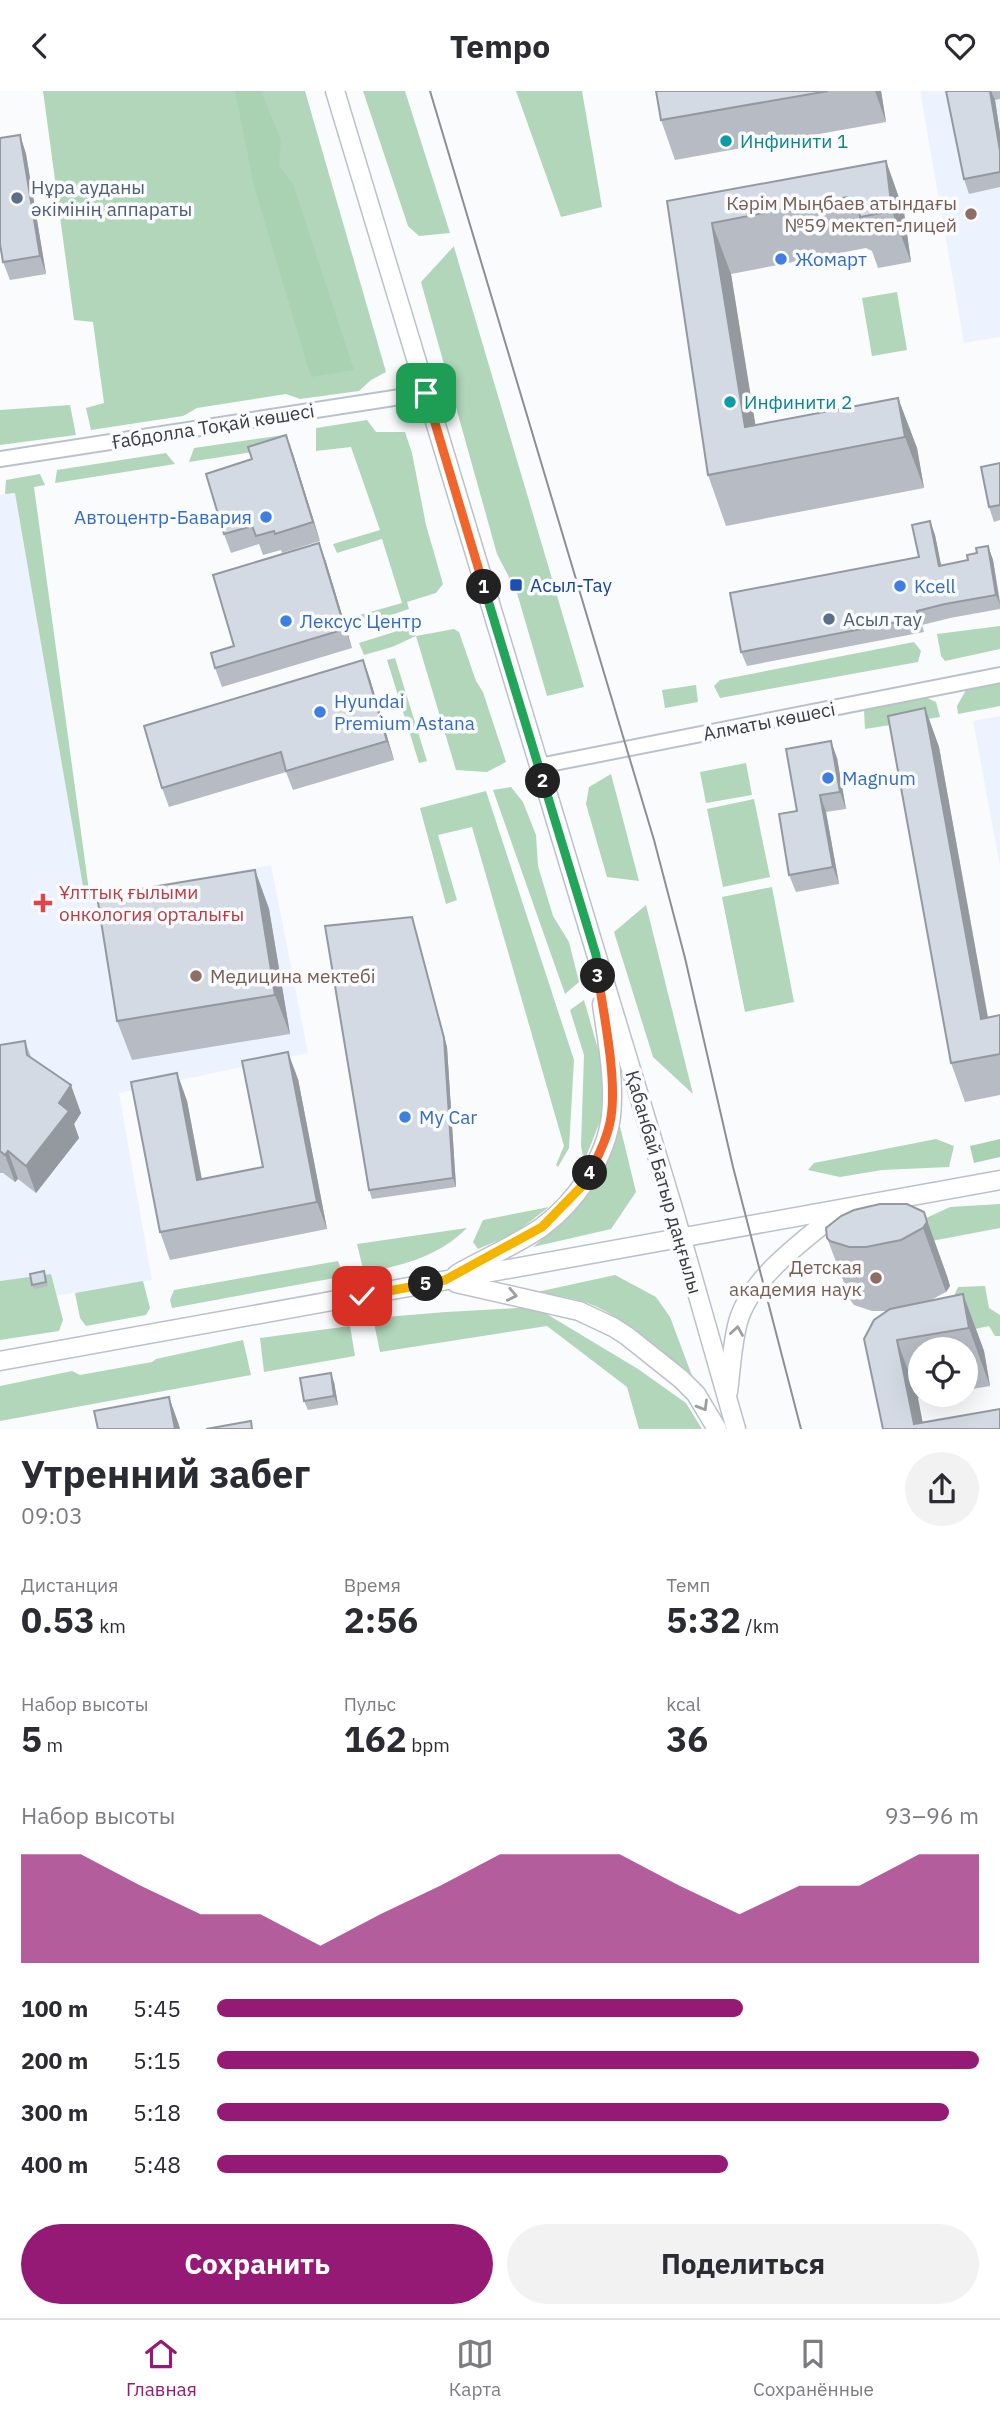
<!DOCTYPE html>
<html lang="ru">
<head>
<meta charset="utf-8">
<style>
	body { margin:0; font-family:"IBM Plex Sans",sans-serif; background:#f2f2f3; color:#2b2b33; height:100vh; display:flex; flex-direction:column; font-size:26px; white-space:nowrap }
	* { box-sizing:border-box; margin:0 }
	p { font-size:23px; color:#7c7c81 }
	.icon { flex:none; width:38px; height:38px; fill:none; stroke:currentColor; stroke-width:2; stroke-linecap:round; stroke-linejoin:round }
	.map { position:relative; height:1338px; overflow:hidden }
	.details { display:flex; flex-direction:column; background:#fff; flex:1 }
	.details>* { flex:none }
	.fabs { position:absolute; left:908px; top:1246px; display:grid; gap:14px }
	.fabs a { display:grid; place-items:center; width:70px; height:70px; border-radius:50%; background:#fff; box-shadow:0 7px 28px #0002; font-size:35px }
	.pin { position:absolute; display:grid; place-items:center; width:60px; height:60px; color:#fff; margin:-30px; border-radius:14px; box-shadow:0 4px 10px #0006 }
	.km { position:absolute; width:35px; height:35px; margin:-18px; border-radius:50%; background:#222; color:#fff; font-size:19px; line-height:35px; text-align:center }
	.round { display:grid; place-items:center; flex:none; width:74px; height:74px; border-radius:37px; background:#f2f2f3 }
	.headline { display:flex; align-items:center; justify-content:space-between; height:119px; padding:0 21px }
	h1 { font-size:38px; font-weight:700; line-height:52px }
	.figures { display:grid; grid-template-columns:repeat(3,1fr); gap:10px; height:119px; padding:7px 21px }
	.figures div { display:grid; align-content:center }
	.figures b { font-size:35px; font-weight:700 }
	.figures small { font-size:19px; font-weight:400 }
	.figures p { font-size:19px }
	.chart { height:196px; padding:14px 21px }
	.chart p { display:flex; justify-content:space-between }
	.chart svg { width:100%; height:126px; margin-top:7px; fill:#941a75; opacity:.7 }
	.button { display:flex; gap:14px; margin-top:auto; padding:14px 21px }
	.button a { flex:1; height:80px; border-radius:42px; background:#941a75; color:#fff; font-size:28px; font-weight:700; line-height:80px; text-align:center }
	.button a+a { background:#f2f2f3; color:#2b2b33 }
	ul { padding:0 21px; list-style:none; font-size:23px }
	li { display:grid; grid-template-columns:112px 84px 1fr; align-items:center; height:52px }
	li i { height:18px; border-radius:9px; background:#941a75 }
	header { display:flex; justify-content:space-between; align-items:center; height:91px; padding:0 21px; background:#fff; font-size:32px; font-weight:700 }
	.menu { display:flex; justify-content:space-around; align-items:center; height:98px; border-top:2px solid #e1e1e2; background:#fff; font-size:19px; color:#7c7c81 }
	.menu a { display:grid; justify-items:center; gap:4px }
	.menu .on { color:#941a75 }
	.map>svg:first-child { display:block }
	.built { fill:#edf3fe }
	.green { fill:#b1d6ba }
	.forest { fill:#a9d2b3 }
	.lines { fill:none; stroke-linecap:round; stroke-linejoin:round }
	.minor-casing { stroke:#bbc1cb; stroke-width:18 }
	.major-casing { stroke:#bbc1cb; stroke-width:21 }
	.minor { stroke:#fff; stroke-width:14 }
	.major { stroke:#fff; stroke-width:18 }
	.tram { stroke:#8d8f92; stroke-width:2 }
	.wall { fill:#b6bbc4 }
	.shaded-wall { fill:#9499a0 }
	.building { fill:#d4dae4; stroke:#9499a0; stroke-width:2 }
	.oneway { stroke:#9d9ea0 }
	.split-1-casing { stroke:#fff; stroke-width:14 }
	.split-2-casing { stroke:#fff; stroke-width:14 }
	.split-3-casing { stroke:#fff; stroke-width:14 }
	.split-4-casing { stroke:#fff; stroke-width:14 }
	.split-5-casing { stroke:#fff; stroke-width:14 }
	.split-6-casing { stroke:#fff; stroke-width:14 }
	.split-1 { stroke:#f0652b; stroke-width:9 }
	.split-2 { stroke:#22a559; stroke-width:9 }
	.split-3 { stroke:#22a559; stroke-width:9 }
	.split-4 { stroke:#f0652b; stroke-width:9 }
	.split-5 { stroke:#f5b400; stroke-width:9 }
	.split-6 { stroke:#f5b400; stroke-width:9 }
	.culture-dot { fill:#0f9aa8; stroke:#fafbfd; stroke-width:2.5 }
	.service-dot { fill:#5c6f8a; stroke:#fafbfd; stroke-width:2.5 }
	.education-dot { fill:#8d6e63; stroke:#fafbfd; stroke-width:2.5 }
	.shop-dot { fill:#3f7fe0; stroke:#fafbfd; stroke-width:2.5 }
	.transit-dot { fill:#1a4fb4; stroke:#fafbfd; stroke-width:2.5 }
	.health-dot { fill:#e0444e; stroke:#fafbfd; stroke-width:2.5 }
	.labels { text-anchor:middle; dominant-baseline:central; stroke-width:7; stroke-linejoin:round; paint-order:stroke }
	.culture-label { font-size:19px; fill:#0d838f; stroke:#fafbfd; text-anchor:start }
	.service-label { font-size:19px; fill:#4e5e75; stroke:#fafbfd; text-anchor:start }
	.education-label { font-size:19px; fill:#785e54; stroke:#fafbfd; text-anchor:end }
	.shop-label { font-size:19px; fill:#366cbe; stroke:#fafbfd; text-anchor:start }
	.street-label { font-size:19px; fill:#3b3d41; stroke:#fafbfd }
	.transit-label { font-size:19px; fill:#164399; stroke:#fafbfd; text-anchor:start }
	.health-label { font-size:19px; fill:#be3a42; stroke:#fafbfd; text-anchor:start }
</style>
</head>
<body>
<header><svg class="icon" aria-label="back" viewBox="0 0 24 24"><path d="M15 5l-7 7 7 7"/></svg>Tempo<svg class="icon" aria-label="heart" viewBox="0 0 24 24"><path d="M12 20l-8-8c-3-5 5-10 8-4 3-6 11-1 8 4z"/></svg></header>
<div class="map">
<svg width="1000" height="1338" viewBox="0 0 1000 1338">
	<rect width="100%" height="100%" fill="#fafbfd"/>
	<g class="built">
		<polygon points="920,0 1000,0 1000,246 964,252"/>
		<polygon points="15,401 85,807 271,774 308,962 119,1002 152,1189 0,1214 0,404"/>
		<polygon points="1000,625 1000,775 973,630"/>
	</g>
	<g class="green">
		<polygon points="43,0 305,0 386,281 371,289 359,300 300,308 286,303 197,317 183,325 91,339 86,317 104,312 93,231 74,229"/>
		<polygon points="363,0 405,0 450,142 419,145 408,135"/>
		<polygon points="516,0 582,0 602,116 561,126"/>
		<polygon points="454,155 454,156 584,596 547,605 517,502 497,463 421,191"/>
		<polygon points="897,201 907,259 872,265 862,207"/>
		<polygon points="70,314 76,344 0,354 0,319"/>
		<polygon points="367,329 376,341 405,341 412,362 426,434 443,493 436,502 407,511 409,518 365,533 356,525 402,512 382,448 337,462 333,453 380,439 351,356 316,360 316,337"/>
		<polygon points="284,344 291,355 189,371 194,357"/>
		<polygon points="166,362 175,373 55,392 57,379"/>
		<polygon points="40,383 45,394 34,396 90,807 85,807 15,402 5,403 6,389"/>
		<polygon points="413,535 416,545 454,538 459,541 476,590 483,601 506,671 487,681 456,679 416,545 392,556 364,564 359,552"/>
		<polygon points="1000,535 1000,558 945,570 941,565 937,543"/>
		<polygon points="914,551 921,560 918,571 720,607 714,595 720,589"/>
		<polygon points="395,567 427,670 419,672 387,569"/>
		<polygon points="1000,592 1000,615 958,623 957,615 966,599"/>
		<polygon points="696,594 698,611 665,617 662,599"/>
		<polygon points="923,605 936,611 940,626 865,638 864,619"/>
		<polygon points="746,672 752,704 706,712 700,681"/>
		<polygon points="611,683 639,790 607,786 586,713 589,696"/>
		<polygon points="511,696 523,711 536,744 538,775 553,825 569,851 579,891 565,903 493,699"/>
		<polygon points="486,700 574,969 569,1057 558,1076 556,1074 564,1055 472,736 438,744 457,809 446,813 420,717"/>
		<polygon points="754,708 770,786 723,796 707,718"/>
		<polygon points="772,796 794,911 745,921 722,806"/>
		<polygon points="646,814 693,1003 653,966 614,841"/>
		<polygon points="584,909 600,965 606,1015 584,1071 581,1055 584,964 570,919"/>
		<path d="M 618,1027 L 636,1101 L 611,1138 L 533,1156 C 564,1130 594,1103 609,1064 C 614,1053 615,1039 618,1027 Z"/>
		<polygon points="936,1048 954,1055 949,1076 882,1079 840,1086 808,1079 814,1072"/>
		<polygon points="1000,1113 1000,1137 847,1166 848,1163 950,1116"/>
		<polygon points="549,1116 515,1142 478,1158 473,1151 483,1129"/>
		<path d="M 467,1137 C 438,1166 403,1174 364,1182 L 357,1153 Z"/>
		<polygon points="338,1170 341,1178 340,1186 172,1217 170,1209 174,1199"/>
		<polygon points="51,1183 63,1229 59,1240 0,1249 0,1190"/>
		<path d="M 615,1184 L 656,1206 L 670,1226 L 694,1290 C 666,1267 628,1230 595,1215 C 577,1207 557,1205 537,1201 Z"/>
		<polygon points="143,1190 150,1217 146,1224 86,1235 80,1227 75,1202"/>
		<polygon points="985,1195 989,1217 1000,1224 1000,1245 995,1245 989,1235 966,1240 954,1205 958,1196"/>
		<polygon points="535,1216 638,1278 686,1312 702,1338 639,1338 627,1296 547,1235 380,1261 373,1227 446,1221"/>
		<polygon points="350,1235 355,1265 264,1281 260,1247"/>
		<polygon points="243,1249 251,1284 0,1330 0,1295 72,1280 80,1284 152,1271 156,1268"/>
	</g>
	<g class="forest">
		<polygon points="235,0 261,0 281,49 279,75 293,93 354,279 311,286 254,95"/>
		<polygon points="1000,1048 1000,1066 974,1072 970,1055"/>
	</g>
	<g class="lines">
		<g class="minor-casing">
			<g id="minor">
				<polyline points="0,368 426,302"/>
				<polyline points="539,675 1000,584"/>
			</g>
		</g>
		<g class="major-casing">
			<g id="major">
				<polyline points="335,0 673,1117 736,1338"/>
				<path d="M 457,1183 C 485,1167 516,1154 542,1136 C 576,1111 606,1067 611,1025 C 615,988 607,949 602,913"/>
				<polyline points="456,1192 579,1220 613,1236 627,1245 681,1288 696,1303 717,1338"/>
				<polyline points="0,1270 1000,1089"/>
				<path d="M 728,1301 C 731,1278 732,1253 738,1231 C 750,1187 805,1148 840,1120"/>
			</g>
		</g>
		<use href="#minor" class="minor"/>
		<use href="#major" class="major"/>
		<polyline class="tram" points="430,0 654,749 685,867 733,1076 801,1338"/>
	</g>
	<g class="wall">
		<polygon points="656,0 881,0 886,31 675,69 661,29"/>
		<polygon points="946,0 1000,0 1000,8 995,9 1000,42 1000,96 969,103 964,88"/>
		<polygon points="20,44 26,63 46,183 10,189 3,171"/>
		<polygon points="886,70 904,121 911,171 878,177 872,160 866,157 731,183 755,334 898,307 917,357 924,397 726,435 708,384 667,110"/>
		<polygon points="293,363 320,450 282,462 281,459 263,464 259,453 231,462 224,443"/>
		<polygon points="1000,372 1000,429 994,431 989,416"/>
		<polygon points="930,430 935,444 941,474 968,469 988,455 993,469 1000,510 1000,518 950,527 922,534 924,541 747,575 741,561 919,466"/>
		<polygon points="319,452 326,471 352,557 222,596 215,577"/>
		<polygon points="363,569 370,588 394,669 293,699 286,681 169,716 162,697"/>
		<polygon points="925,617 939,656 988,926 1000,963 1000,1004 965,1011 951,972"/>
		<polygon points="837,667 846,718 826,721 839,793 796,801 789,784 797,720"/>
		<polygon points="255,779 269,818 290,943 132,969 117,930"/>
		<polygon points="412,826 447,956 456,1096 372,1108 369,1099"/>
		<polygon points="25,950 31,966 81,1022 74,1033 79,1047 36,1102 18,1088 15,1091 3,1082 0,1082 0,954"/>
		<polygon points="177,982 187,1010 202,1088 263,1076 298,988 327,1138 170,1169 160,1141"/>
		<polygon points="924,1121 947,1185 950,1195 946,1201 931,1209 963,1203 984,1260 990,1295 966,1299 966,1258 920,1258 920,1304 935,1304 918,1307 883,1338 887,1220 872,1220 854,1214 851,1210 827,1147"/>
		<polygon points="46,1185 48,1195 34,1198 32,1194"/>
		<polygon points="334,1291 338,1314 308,1319 304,1310"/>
	</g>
	<g class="shaded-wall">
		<polygon points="875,0 881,0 886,31"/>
		<polygon points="990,0 991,0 995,9 1000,42 1000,60"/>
		<polygon points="20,44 26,63 46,183 40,165"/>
		<polygon points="886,70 904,121 911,171 892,120"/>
		<polygon points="712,132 731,183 762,374 745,336"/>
		<polygon points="898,307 917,357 924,397 905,346"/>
		<polygon points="286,344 293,363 320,450 313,431"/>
		<polygon points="930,430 935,444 944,489 939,475"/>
		<polygon points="319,452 326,471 352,557 345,538"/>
		<polygon points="988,455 993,469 1000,514 996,504"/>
		<polygon points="363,569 370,588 394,669 387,650"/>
		<polygon points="925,617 939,656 995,967 981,928"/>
		<polygon points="831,650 837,667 846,718 840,701"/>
		<polygon points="820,704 826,721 839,793 833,776"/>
		<polygon points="255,779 269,818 290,943 275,904"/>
		<polygon points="412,826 447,956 456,1096 453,1087"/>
		<polygon points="288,961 298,988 327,1138 317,1111"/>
		<polygon points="177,982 187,1010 207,1117 197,1089"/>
		<polygon points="71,994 81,1022 74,1033 79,1047 36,1102 26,1075 59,1012"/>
		<polygon points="8,1060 18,1088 15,1091 5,1064"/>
		<polygon points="924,1121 947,1185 950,1195 946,1201 923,1137"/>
		<polygon points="963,1203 984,1260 990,1295 969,1237"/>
		<polygon points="897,1249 918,1307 924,1338 914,1333"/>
		<polygon points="331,1282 334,1291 338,1314 334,1305"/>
		<polygon points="169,1306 179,1334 180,1338 175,1338"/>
	</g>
	<g class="building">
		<polygon points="656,0 828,0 661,29"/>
		<polygon points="946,0 990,0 1000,60 1000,81 964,88"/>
		<polygon points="20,44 40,165 3,171 0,153 0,47"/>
		<polygon points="886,70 892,120 860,126 857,111 847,106 712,132 745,336 898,307 905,346 708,384 667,110"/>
		<polygon points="286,344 313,431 275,443 274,440 256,445 252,435 224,443 206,383 252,368 248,356"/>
		<polygon points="1000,372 1000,414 989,416 981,376"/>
		<polygon points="930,430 939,475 968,469 967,464 977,462 976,457 988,455 996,504 945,513 917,520 919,527 741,561 730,502 919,466 912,434"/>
		<polygon points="319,452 345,538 215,577 211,562 234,555 213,484"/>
		<polygon points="363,569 387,650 286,680 281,661 162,697 144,635"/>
		<polygon points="925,617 981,928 1000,924 1000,963 951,972 888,625"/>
		<polygon points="831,650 840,701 820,704 833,776 789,784 779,723 797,720 786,658"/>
		<polygon points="255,779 275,904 117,930 97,805"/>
		<polygon points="412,826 444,947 453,1087 369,1099 325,835"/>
		<polygon points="25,950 27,964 71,994 59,1012 69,1020 26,1075 8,1060 5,1064 0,1060 0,954"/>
		<polygon points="288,961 317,1111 160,1141 131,991 177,982 197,1089 263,1076 242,970"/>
		<polygon points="880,1113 907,1113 924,1121 927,1131 923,1137 901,1149 866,1156 849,1156 830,1150 827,1147 826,1137 841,1125 854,1119"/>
		<polygon points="44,1180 46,1191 32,1194 30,1183"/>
		<polygon points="963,1203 969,1237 897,1249 914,1333 1000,1318 1000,1338 883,1338 864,1248 874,1229 890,1218"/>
		<polygon points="331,1282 334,1305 304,1310 300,1287"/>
		<polygon points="169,1306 175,1338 98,1338 94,1320"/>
		<polygon points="251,1330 252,1338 206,1338"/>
	</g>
	<defs><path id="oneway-chevron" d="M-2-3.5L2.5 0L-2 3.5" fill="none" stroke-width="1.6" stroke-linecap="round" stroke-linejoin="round" transform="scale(1.75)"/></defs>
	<g class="oneway">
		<use href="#oneway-chevron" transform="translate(512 1204) rotate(12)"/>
		<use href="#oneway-chevron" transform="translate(737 1240) rotate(-81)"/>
		<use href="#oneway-chevron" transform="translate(703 1315) rotate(59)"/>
	</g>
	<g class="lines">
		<g class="split-1-casing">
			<polyline id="split-1" points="426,302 484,496"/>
		</g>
		<g class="split-2-casing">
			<polyline id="split-2" points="484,496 543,690"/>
		</g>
		<g class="split-3-casing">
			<polyline id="split-3" points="543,690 596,864 598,885"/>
		</g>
		<g class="split-4-casing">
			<path id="split-4" d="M 590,1082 C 598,1065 608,1046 611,1026 C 617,987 604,925 598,885"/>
		</g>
		<g class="split-5-casing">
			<polyline id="split-5" points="426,1193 445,1189 542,1136 584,1093 590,1082"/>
		</g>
		<g class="split-6-casing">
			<polyline id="split-6" points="362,1205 426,1193"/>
		</g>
		<use href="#split-1" class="split-1"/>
		<use href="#split-2" class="split-2"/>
		<use href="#split-3" class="split-3"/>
		<use href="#split-4" class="split-4"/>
		<use href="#split-5" class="split-5"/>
		<use href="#split-6" class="split-6"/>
	</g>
	<g class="culture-dot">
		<circle cx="726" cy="50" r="7"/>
		<circle cx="730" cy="311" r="7"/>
	</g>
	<g class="service-dot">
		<circle cx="17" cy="107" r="7"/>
		<circle cx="829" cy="528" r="7"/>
	</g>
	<g class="education-dot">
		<circle cx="971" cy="123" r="7"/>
		<circle cx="196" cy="885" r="7"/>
		<circle cx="876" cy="1187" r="7"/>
	</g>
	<g class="shop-dot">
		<circle cx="781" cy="168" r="7"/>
		<circle cx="266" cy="426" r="7"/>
		<circle cx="900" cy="495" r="7"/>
		<circle cx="286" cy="530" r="7"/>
		<circle cx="320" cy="621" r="7"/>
		<circle cx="828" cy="687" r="7"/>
		<circle cx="405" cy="1026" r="7"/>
	</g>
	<rect class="transit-dot" x="509" y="487" width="14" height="14" rx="3.5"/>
	<path class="health-dot" d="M39.5 801.5h7v7h7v7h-7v7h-7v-7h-7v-7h7z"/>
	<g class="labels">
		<g class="culture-label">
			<text x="740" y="50">Инфинити 1</text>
			<text x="744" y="311">Инфинити 2</text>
		</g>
		<g class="service-label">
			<text x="31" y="96">Нұра ауданы<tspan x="31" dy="22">әкімінің аппараты</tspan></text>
			<text x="843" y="528">Асыл тау</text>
		</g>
		<g class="education-label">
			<text x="957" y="112">Кәрім Мыңбаев атындағы<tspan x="957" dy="22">№59 мектеп-лицей</tspan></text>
			<text x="210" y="885" text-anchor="start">Медицина мектебі</text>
			<text x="862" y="1176">Детская<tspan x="862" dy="22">академия наук</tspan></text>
		</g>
		<g class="shop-label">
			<text x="795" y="168">Жомарт</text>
			<text x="252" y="426" text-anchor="end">Автоцентр-Бавария</text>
			<text x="914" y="495">Kcell</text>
			<text x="300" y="530">Лексус Центр</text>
			<text x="334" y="610">Hyundai<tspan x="334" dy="22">Premium Astana</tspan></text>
			<text x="842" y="687">Magnum</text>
			<text x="419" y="1026">My Car</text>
		</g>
		<g class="street-label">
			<text transform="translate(213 335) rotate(-9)">Ғабдолла Тоқай көшесі</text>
			<text transform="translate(769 630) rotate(-11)">Алматы көшесі</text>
			<text transform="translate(664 1091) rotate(74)">Қабанбай Батыр даңғылы</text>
		</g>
		<g class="transit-label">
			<text x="530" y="494">Асыл-Тау</text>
		</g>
		<g class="health-label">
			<text x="59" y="801">Ұлттық ғылыми<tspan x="59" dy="22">онкология орталығы</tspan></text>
		</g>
	</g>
</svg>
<div class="fabs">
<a><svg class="icon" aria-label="locate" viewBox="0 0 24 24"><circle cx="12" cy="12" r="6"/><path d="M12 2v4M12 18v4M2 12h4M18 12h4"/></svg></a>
</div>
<div class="pin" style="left:426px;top:302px;background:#1e9e55"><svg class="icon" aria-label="arrive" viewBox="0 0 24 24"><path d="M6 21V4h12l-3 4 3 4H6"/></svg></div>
<div class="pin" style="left:362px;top:1205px;background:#d93025"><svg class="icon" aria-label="check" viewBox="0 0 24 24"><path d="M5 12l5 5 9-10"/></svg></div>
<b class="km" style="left:484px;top:496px">1</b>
<b class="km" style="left:543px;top:690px">2</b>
<b class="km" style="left:598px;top:885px">3</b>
<b class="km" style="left:590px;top:1082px">4</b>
<b class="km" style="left:426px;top:1193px">5</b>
</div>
<section class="details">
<div class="headline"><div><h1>Утренний забег</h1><p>09:03</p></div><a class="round"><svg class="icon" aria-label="share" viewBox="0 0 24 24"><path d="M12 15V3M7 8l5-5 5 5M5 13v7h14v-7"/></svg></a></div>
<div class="figures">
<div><p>Дистанция</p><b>0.53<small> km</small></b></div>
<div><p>Время</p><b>2:56</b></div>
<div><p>Темп</p><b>5:32<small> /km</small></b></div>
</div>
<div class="figures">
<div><p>Набор высоты</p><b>5<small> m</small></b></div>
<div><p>Пульс</p><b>162<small> bpm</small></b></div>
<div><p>kcal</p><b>36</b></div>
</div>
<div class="chart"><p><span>Набор высоты</span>93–96 m</p>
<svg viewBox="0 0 160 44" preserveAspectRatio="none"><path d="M0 44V6L10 6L20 17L30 27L40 27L50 38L60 27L70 17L80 6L90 6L100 6L110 17L120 27L130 17L140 17L150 6L160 6V44z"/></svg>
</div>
<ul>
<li><b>100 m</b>5:45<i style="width:69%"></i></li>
<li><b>200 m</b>5:15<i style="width:100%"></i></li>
<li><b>300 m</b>5:18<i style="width:96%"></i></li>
<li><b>400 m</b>5:48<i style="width:67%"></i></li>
</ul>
<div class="button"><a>Сохранить</a><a>Поделиться</a></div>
</section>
<nav class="menu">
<a class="on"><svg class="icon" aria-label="home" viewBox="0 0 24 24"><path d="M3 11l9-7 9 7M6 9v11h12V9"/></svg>Главная</a>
<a><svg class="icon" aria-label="map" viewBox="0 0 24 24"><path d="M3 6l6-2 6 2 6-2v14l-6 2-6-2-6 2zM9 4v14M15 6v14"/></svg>Карта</a>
<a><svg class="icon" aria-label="saved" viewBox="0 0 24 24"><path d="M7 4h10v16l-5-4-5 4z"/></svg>Сохранённые</a>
</nav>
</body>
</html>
